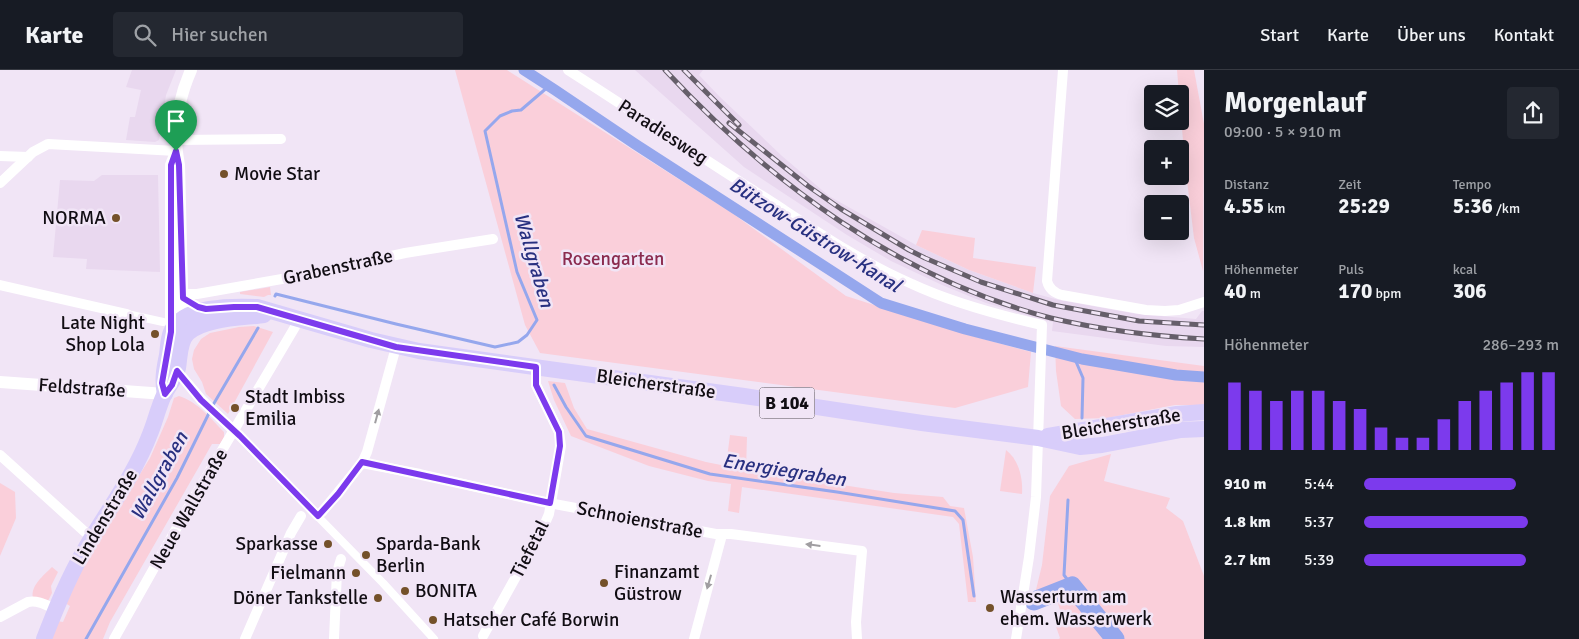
<!DOCTYPE html>
<html lang="de">
<head>
<meta charset="utf-8">
<style>
	body { margin:0; font-family:Signika,sans-serif; background:#242831; color:#f1f3f6; height:100vh; display:flex; flex-direction:column; font-size:19px; white-space:nowrap }
	* { box-sizing:border-box; margin:0 }
	p { font-size:16px; color:#9ea1a6 }
	.icon { flex:none; width:28px; height:28px; fill:none; stroke:currentColor; stroke-width:2; stroke-linecap:round; stroke-linejoin:round }
	.map { position:relative; flex:1; overflow:hidden }
	.details { display:flex; flex-direction:column; background:#171b24; width:375px }
	.details>* { flex:none }
	.controls { position:absolute; left:1144px; top:15px; display:grid; gap:10px }
	.controls a { display:grid; place-items:center; width:45px; height:45px; border-radius:5px; background:#171b24; box-shadow:0 5px 20px #0002; font-size:25px }
	.pin { position:absolute; display:grid; place-items:center; width:42px; height:42px; color:#fff; margin:-51px -21px; border-radius:50% 50% 50% 0; rotate:-45deg; box-shadow:0 0 5px #0007 }
	.pin .icon { rotate:45deg }
	.round { display:grid; place-items:center; flex:none; width:52px; height:52px; border-radius:5px; background:#242831 }
	.headline { display:flex; align-items:center; justify-content:space-between; height:85px; padding:0 20px }
	h1 { font-size:28px; font-weight:700; line-height:38px }
	.figures { display:grid; grid-template-columns:repeat(3,1fr); gap:8px; height:85px; padding:5px 20px }
	.figures div { display:grid; align-content:center }
	.figures b { font-size:21px; font-weight:700 }
	.figures small { font-size:14px; font-weight:400 }
	.figures p { font-size:14px }
	.chart { height:140px; padding:10px 20px }
	.chart p { display:flex; justify-content:space-between }
	.chart svg { width:100%; height:90px; margin-top:5px; stroke:#7c3aed; stroke-width:6 }
	ul { padding:0 20px; list-style:none; font-size:16px }
	li { display:grid; grid-template-columns:80px 60px 1fr; align-items:center; height:38px }
	li i { height:12px; border-radius:6px; background:#7c3aed }
	header { display:flex; align-items:center; gap:30px; box-sizing:border-box; height:70px; padding:0 25px; background:#171b24; border-bottom:1px solid #363941 }
	header strong { font-size:24px }
	nav { display:flex; gap:28px; margin-inline-start:auto; font-size:18px }
	.search { width:350px; height:45px; background:#242831; display:flex; align-items:center; gap:12px; box-sizing:border-box; padding:0 18px; border-radius:5px; color:#9ea1a6; font-size:19px }
	main { display:flex; flex:1; min-height:0 }
	.map>svg:first-child { display:block }
	.built { fill:#e9d8ef }
	.green { fill:#facfda }
	.lines { fill:none; stroke-linecap:round; stroke-linejoin:round }
	.stream { stroke:#95a7ed; stroke-width:3 }
	.canal { stroke:#95a7ed; stroke-width:11 }
	.river { stroke:#95a7ed; stroke-width:19 }
	.pedestrian { stroke:#fff; stroke-width:8 }
	.minor { stroke:#fff; stroke-width:10 }
	.tertiary { stroke:#fff; stroke-width:12 }
	.primary { stroke:#d8cdfa; stroke-width:16 }
	.rail-casing { stroke:#665f6a; stroke-width:5 }
	.rail { stroke:#f1e5f6; stroke-width:3; stroke-dasharray:9; stroke-linecap:butt }
	.oneway { fill:#a09ea1 }
	.route-casing { stroke:#fff; stroke-width:10 }
	.route { stroke:#7c3aed; stroke-width:6 }
	.poi-dot { fill:#74512a; stroke:#f1e5f6; stroke-width:2 }
	.labels { text-anchor:middle; dominant-baseline:central; stroke-width:5; stroke-linejoin:round; paint-order:stroke }
	.shield { fill:#f1e5f6; stroke:#544e57; stroke-width:1 }
	.shield-label { font-size:18px; font-weight:bold; fill:#110d13 }
	.street-label { font-size:19px; fill:#110d13; stroke:#f1e5f6 }
	.poi-label { font-size:19px; fill:#110d13; stroke:#f1e5f6; text-anchor:start }
	.park-label { font-size:19px; fill:#8b2b4f; stroke:#f1e5f6 }
	.water-label { font-size:20px; font-style:italic; fill:#283080; stroke:#f1e5f6 }
</style>
</head>
<body>
<header>
<strong>Karte</strong>
<div class="search"><svg class="icon" aria-label="search" viewBox="0 0 24 24"><circle cx="10" cy="10" r="6"/><path d="M15 15l6 6"/></svg>Hier suchen</div>
<nav><a>Start</a><a>Karte</a><a>Über uns</a><a>Kontakt</a></nav>
</header>
<main>
<div class="map">
<svg width="1204" height="569" viewBox="0 0 1204 569">
	<rect width="100%" height="100%" fill="#f1e5f6"/>
	<g class="built">
		<polygon points="132,0 176,0 166,25 159,70 155,72 126,70 130,47 135,47 141,20 126,17"/>
		<polygon points="635,0 703,0 699,5 719,26 782,86 829,126 916,175 969,200 1033,223 1059,230 1137,244 1196,249 1202,241 1204,241 1204,277 1166,276 1052,261 1053,252 1033,247 986,233 942,215 891,191 847,165 744,97"/>
		<polygon points="102,105 158,105 160,202 86,199 87,189 53,187 60,110 94,111"/>
	</g>
	<g class="green">
		<polygon points="455,0 507,0 732,143 846,226 965,264 1031,282 1028,317 955,338 540,283 525,255"/>
		<polygon points="1177,0 1194,0 1204,54 1203,201 1194,168 1185,94"/>
		<polygon points="922,160 975,168 973,188 1036,197 1033,223 969,200 916,175"/>
		<polygon points="270,217 271,225 268,225 264,227 240,224 240,222"/>
		<polygon points="254,256 273,262 228,344 206,324 202,312 194,299 192,289 194,280 201,269 210,263 239,257"/>
		<polygon points="1055,276 1204,296 1204,335 1175,335 1107,348 1075,349 1061,336 1056,301"/>
		<polygon points="548,311 565,313 574,338 587,359 706,392 726,396 730,365 747,367 746,400 894,423 943,427 950,436 964,438 973,487 976,532 968,532 959,454 953,447 742,417 739,443 728,441 731,414 708,411 649,396 571,366 554,330"/>
		<path d="M 179,326 C 198,332 211,349 224,362 L 224,367 L 220,374 L 212,374 L 110,552 L 103,569 L 51,569 L 57,551 L 63,552 L 70,536 L 65,533 L 86,491 L 150,388 L 168,347 L 174,328 Z"/>
		<path d="M 1006,380 C 1019,390 1023,408 1022,424 L 1000,421 Z"/>
		<polygon points="1111,384 1104,411 1170,428 1166,438 1183,451 1204,506 1204,569 1059,569 1060,568 1053,548 1062,547 1057,530 1034,536 1032,526 1035,524 1042,495 1050,426 1069,396"/>
		<polygon points="0,413 15,422 16,448 0,486"/>
		<path d="M 52,497 L 58,502 L 51,516 L 52,523 L 48,531 L 33,528 C 30,516 44,505 52,497 Z"/>
	</g>
	<g class="lines">
		<g class="stream">
			<polyline points="275,226 276,224 396,254 495,277 518,272 527,265 537,250 517,202 485,61 500,46 512,41 521,40 549,16"/>
			<polyline points="1074,287 1083,308 1082,348"/>
			<polyline points="554,315 566,337 586,366 710,404 837,422 955,441 963,450 974,526"/>
			<polyline points="1068,430 1064,505 1072,516"/>
			<polyline points="86,569 177,408 213,335 258,258"/>
		</g>
		<polyline class="canal" points="524,0 555,20 635,74 881,233 965,259 1082,289 1176,305 1204,307"/>
		<polyline class="river" points="1034,531 1072,516 1115,569"/>
		<g class="pedestrian">
			<polyline points="127,244 163,252"/>
			<polyline points="234,361 383,513 434,569"/>
		</g>
		<g class="minor">
			<path d="M 568,0 C 637,44 705,90 775,134 C 819,163 863,193 912,214 C 953,233 998,245 1042,255 L 1036,427 L 1029,487 L 1016,569"/>
			<path d="M 1063,0 L 1047,211 C 1049,219 1054,223 1062,225 L 1146,240 L 1165,241 L 1179,240 L 1204,232"/>
			<polyline points="176,70 281,69"/>
			<polyline points="0,86 28,87"/>
			<polyline points="0,113 33,82 48,74 176,81"/>
			<polyline points="0,215 127,244"/>
			<polyline points="183,224 197,224 299,206 405,183 493,169"/>
			<polyline points="177,301 201,329 234,361"/>
			<polyline points="0,385 85,462"/>
			<polyline points="362,393 420,404 538,431 716,464 731,464 862,481 856,552 857,569"/>
			<polyline points="322,442 362,393 367,382 396,277"/>
			<path d="M 0,547 L 28,532 C 38,530 46,535 55,539"/>
			<polyline points="483,566 543,458 549,444 561,376 559,362 536,315 536,297"/>
			<polyline points="114,569 189,436 295,257"/>
			<polyline points="245,569 291,463 301,446"/>
			<polyline points="334,569 337,502 341,489"/>
			<polyline points="694,569 722,465"/>
		</g>
		<g class="tertiary">
			<path d="M 183,255 L 179,95 C 172,63 178,30 191,0"/>
			<polyline points="171,262 171,95 175,85"/>
			<polyline points="0,312 165,324"/>
		</g>
		<g class="primary">
			<path d="M 165,324 C 162,311 164,299 167,285 C 168,278 168,269 171,262 C 183,235 233,236 257,237 L 371,270 L 419,281 L 744,326 L 922,353 L 1038,368 L 1080,377 L 1102,375 L 1181,360 L 1204,359"/>
			<polyline points="1048,366 1177,344 1204,342"/>
			<path d="M 44,569 C 56,538 68,508 85,479 C 107,441 134,406 150,364 C 155,352 158,338 164,325 C 169,315 175,310 178,298 C 180,287 179,271 188,263 C 205,248 242,248 264,245"/>
		</g>
		<g class="rail-casing">
			<g id="rail">
				<path d="M 665,0 C 769,112 900,209 1051,248 C 1101,260 1153,266 1204,269"/>
				<polyline points="684,0 739,55"/>
				<polyline points="729,53 808,116 841,139 909,180 925,188 981,212 1053,235 1139,251 1204,255"/>
			</g>
		</g>
		<use href="#rail" class="rail"/>
	</g>
	<defs><path id="oneway-solid" d="M-6-.8H1V-3.2L6.5 0L1 3.2V.8H-6Z" transform="scale(1.25)"/></defs>
	<g class="oneway">
		<use href="#oneway-solid" transform="translate(377 346) rotate(-75)"/>
		<use href="#oneway-solid" transform="translate(813 475) rotate(-173)"/>
		<use href="#oneway-solid" transform="translate(709 512) rotate(106)"/>
	</g>
	<g class="lines">
		<g class="route-casing">
			<polygon id="route" points="176,81 179,95 183,228 198,237 206,239 234,237 257,237 396,277 536,297 536,315 559,362 560,376 550,433 362,392 338,424 318,446 240,366 201,330 177,301 172,315 165,324 162,313 171,262 171,95"/>
		</g>
		<use href="#route" class="route"/>
	</g>
	<g class="poi-dot">
		<circle cx="224" cy="104" r="5"/>
		<circle cx="116" cy="148" r="5"/>
		<circle cx="155" cy="264" r="5"/>
		<circle cx="235" cy="338" r="5"/>
		<circle cx="328" cy="474" r="5"/>
		<circle cx="366" cy="485" r="5"/>
		<circle cx="356" cy="503" r="5"/>
		<circle cx="604" cy="513" r="5"/>
		<circle cx="405" cy="521" r="5"/>
		<circle cx="378" cy="528" r="5"/>
		<circle cx="990" cy="538" r="5"/>
		<circle cx="433" cy="550" r="5"/>
	</g>
	<g class="labels">
		<rect class="shield" x="759.5" y="317.5" width="55" height="31" rx="4"/>
		<g class="shield-label">
			<text x="787" y="333">B 104</text>
		</g>
		<g class="street-label">
			<text transform="translate(663 62) rotate(33)">Paradiesweg</text>
			<text transform="translate(338 197) rotate(-12)">Grabenstraße</text>
			<text transform="translate(656 314) rotate(8)">Bleicherstraße</text>
			<text transform="translate(82 318) rotate(4)">Feldstraße</text>
			<text transform="translate(1121 354) rotate(-9)">Bleicherstraße</text>
			<text transform="translate(189 439) rotate(-60)">Neue Wallstraße</text>
			<text transform="translate(105 447) rotate(-59)">Lindenstraße</text>
			<text transform="translate(640 450) rotate(11)">Schnoienstraße</text>
			<text transform="translate(530 479) rotate(-63)">Tiefetal</text>
		</g>
		<g class="poi-label">
			<text x="234" y="104">Movie Star</text>
			<text x="106" y="148" text-anchor="end">NORMA</text>
			<text x="145" y="253" text-anchor="end">Late Night<tspan x="145" dy="22">Shop Lola</tspan></text>
			<text x="245" y="327">Stadt Imbiss<tspan x="245" dy="22">Emilia</tspan></text>
			<text x="318" y="474" text-anchor="end">Sparkasse</text>
			<text x="376" y="474">Sparda-Bank<tspan x="376" dy="22">Berlin</tspan></text>
			<text x="614" y="502">Finanzamt<tspan x="614" dy="22">Güstrow</tspan></text>
			<text x="346" y="503" text-anchor="end">Fielmann</text>
			<text x="415" y="521">BONITA</text>
			<text x="1000" y="527">Wasserturm am<tspan x="1000" dy="22">ehem. Wasserwerk</tspan></text>
			<text x="368" y="528" text-anchor="end">Döner Tankstelle</text>
			<text x="443" y="550">Hatscher Café Borwin</text>
		</g>
		<g class="park-label">
			<text x="613" y="189">Rosengarten</text>
		</g>
		<g class="water-label">
			<text transform="translate(815 165) rotate(32)">Bützow-Güstrow-Kanal</text>
			<text transform="translate(534 190) rotate(74)">Wallgraben</text>
			<text transform="translate(784 400) rotate(9)">Energiegraben</text>
			<text transform="translate(159 406) rotate(-61)">Wallgraben</text>
		</g>
	</g>
</svg>
<div class="controls">
<a><svg class="icon" aria-label="layers" viewBox="0 0 24 24"><path d="M12 4l9 5-9 5-9-5zM3 14l9 5 9-5"/></svg></a>
<a>+</a>
<a>−</a>
</div>
<div class="pin" style="left:176px;top:81px;background:#1e9e55"><svg class="icon" aria-label="arrive" viewBox="0 0 24 24"><path d="M6 21V4h12l-3 4 3 4H6"/></svg></div>
</div>
<section class="details">
<div class="headline"><div><h1>Morgenlauf</h1><p>09:00 · 5 × 910 m</p></div><a class="round"><svg class="icon" aria-label="share" viewBox="0 0 24 24"><path d="M12 15V3M7 8l5-5 5 5M5 13v7h14v-7"/></svg></a></div>
<div class="figures">
<div><p>Distanz</p><b>4.55<small> km</small></b></div>
<div><p>Zeit</p><b>25:29</b></div>
<div><p>Tempo</p><b>5:36<small> /km</small></b></div>
</div>
<div class="figures">
<div><p>Höhenmeter</p><b>40<small> m</small></b></div>
<div><p>Puls</p><b>170<small> bpm</small></b></div>
<div><p>kcal</p><b>306</b></div>
</div>
<div class="chart"><p><span>Höhenmeter</span>286–293 m</p>
<svg viewBox="0 0 160 44" preserveAspectRatio="none"><path d="M5 44V11M15 44V15M25 44V20M35 44V15M45 44V15M55 44V20M65 44V24M75 44V33M85 44V38M95 44V38M105 44V29M115 44V20M125 44V15M135 44V11M145 44V6M155 44V6"/></svg>
</div>
<ul>
<li><b>910 m</b>5:44<i style="width:78%"></i></li>
<li><b>1.8 km</b>5:37<i style="width:84%"></i></li>
<li><b>2.7 km</b>5:39<i style="width:83%"></i></li>
</ul>
</section>
</main>
</body>
</html>
